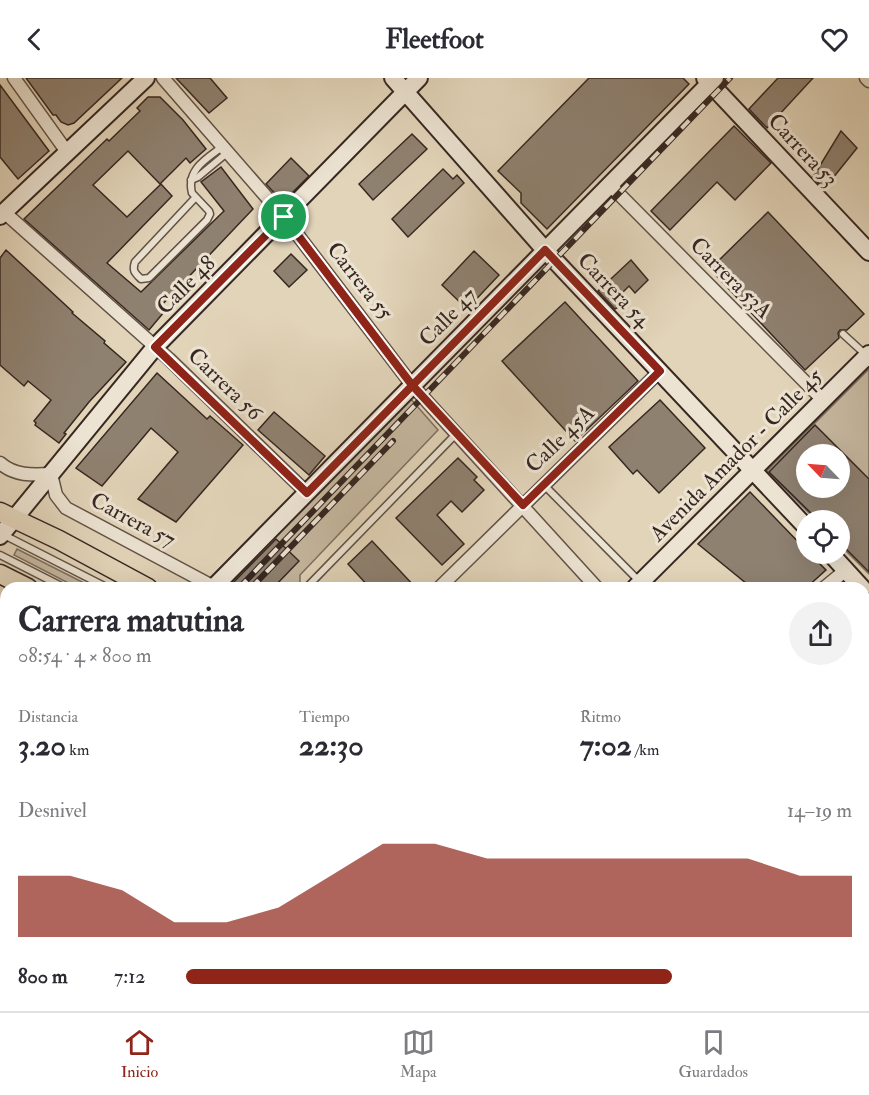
<!DOCTYPE html>
<html lang="es">
<head>
<meta charset="utf-8">
<style>
	body { margin:0; font-family:"IM FELL Double Pica",serif; background:#f2f2f3; color:#2b2b33; height:100vh; display:flex; flex-direction:column; font-size:22px; white-space:nowrap }
	* { box-sizing:border-box; margin:0 }
	p { font-size:20px; color:#7c7c81 }
	.icon { flex:none; width:33px; height:33px; fill:none; stroke:currentColor; stroke-width:2; stroke-linecap:round; stroke-linejoin:round }
	.map { position:relative; flex:1; overflow:hidden }
	.sheet { position:absolute; left:0px; top:504px; width:870px; height:429px; display:flex; flex-direction:column; background:#fff; border-radius:18px 18px 0 0; box-shadow:0 6px 24px #0002 }
	.sheet>* { flex:none }
	.needle { width:39px; rotate:295deg }
	.tools { position:absolute; left:796px; top:366px; display:grid; gap:12px }
	.tools a { display:grid; place-items:center; width:54px; height:54px; border-radius:50%; background:#fff; box-shadow:0 6px 24px #0002; font-size:30px }
	.pin { position:absolute; display:grid; place-items:center; width:51px; height:51px; color:#fff; margin:-26px; border:3px solid #fff; border-radius:50%; box-shadow:0 2px 6px #0007 }
	.round { display:grid; place-items:center; flex:none; width:63px; height:63px; border-radius:32px; background:#f2f2f3 }
	.headline { display:flex; align-items:center; justify-content:space-between; height:102px; padding:0 18px }
	h1 { font-size:33px; font-weight:700; line-height:45px }
	.stats { display:grid; grid-template-columns:repeat(3,1fr); gap:9px; height:102px; padding:6px 18px }
	.stats div { display:grid; align-content:center }
	.stats b { font-size:30px; font-weight:700 }
	.stats small { font-size:16px; font-weight:400 }
	.stats p { font-size:16px }
	.chart { height:168px; padding:12px 18px }
	.chart p { display:flex; justify-content:space-between }
	.chart svg { width:100%; height:108px; margin-top:6px; fill:#8f2418; opacity:.7 }
	ul { padding:0 18px; list-style:none; font-size:20px }
	li { display:grid; grid-template-columns:96px 72px 1fr; align-items:center; height:45px }
	li i { height:15px; border-radius:8px; background:#8f2418 }
	header { display:flex; justify-content:space-between; align-items:center; height:78px; padding:0 18px; background:#fff; font-size:27px; font-weight:700 }
	.tabs { display:flex; justify-content:space-around; align-items:center; height:84px; border-top:2px solid #e1e1e2; background:#fff; font-size:16px; color:#7c7c81 }
	.tabs a { display:grid; justify-items:center; gap:3px }
	.tabs .current { color:#8f2418 }
	.map>svg:first-child { display:block }
	.green { fill:#c5b79f; stroke:#7e6f60; stroke-width:1.5; fill-rule:evenodd }
	.building { fill:#8f8170; stroke:#362721; stroke-width:1.5; fill-rule:evenodd }
	.lines { fill:none; stroke-linecap:round; stroke-linejoin:round }
	.lane-casing { stroke:#615247; stroke-width:9 }
	.street-casing { stroke:#615247; stroke-width:15 }
	.secondary-casing { stroke:#362721; stroke-width:20 }
	.primary-casing { stroke:#362721; stroke-width:21 }
	.lane { stroke:#ece3d2; stroke-width:6 }
	.street { stroke:#ece3d2; stroke-width:12 }
	.secondary { stroke:#ece3d2; stroke-width:16 }
	.primary { stroke:#e2d4b9; stroke-width:18 }
	.rail-casing { stroke:#362721; stroke-width:6 }
	.rail { stroke:#ece3d2; stroke-width:4; stroke-dasharray:11; stroke-linecap:butt }
	.route-casing { stroke:#fff; stroke-width:12 }
	.route { stroke:#8f2418; stroke-width:8 }
	.labels { text-anchor:middle; dominant-baseline:central; stroke-width:6; stroke-linejoin:round; paint-order:stroke }
	.street-label { font-size:22px; fill:#362721; stroke:#ece3d2 }
</style>
</head>
<body>
<header><svg class="icon" aria-label="back" viewBox="0 0 24 24"><path d="M15 5l-7 7 7 7"/></svg>Fleetfoot<svg class="icon" aria-label="heart" viewBox="0 0 24 24"><path d="M12 20l-8-8c-3-5 5-10 8-4 3-6 11-1 8 4z"/></svg></header>
<div class="map">
<svg width="869" height="933" viewBox="0 0 869 933">
	<rect width="100%" height="100%" fill="#e2d4b9"/>
	<filter id="stains"><feTurbulence type="fractalNoise" baseFrequency=".00333" numOctaves="4"/><feColorMatrix values="0 0 0 0 .2 0 0 0 0 .09 0 0 0 0 .02 0 0 0 .5 -.17"/></filter>
	<radialGradient id="worn" r=".72"><stop offset=".6" stop-color="#630" stop-opacity="0"/><stop offset="1" stop-color="#630" stop-opacity=".3"/></radialGradient>
	<g class="green">
		<path d="M 869,291 L 869,496 L 840,467 L 840,442 L 816,442 L 767,393 ZM 807,376 L 840,376 L 840,410 L 807,410 Z"/>
		<polygon points="409,319 438,352 300,497 300,510 222,510"/>
		<polygon points="17,471 94,510 78,510 14,477"/>
		<polygon points="869,683 869,864 864,862 864,689"/>
	</g>
	<g class="building">
		<polygon points="26,0 122,0 74,45 68,47 61,44 56,37 53,37"/>
		<polygon points="176,0 210,0 227,20 209,35"/>
		<polygon points="589,0 683,0 689,6 547,151 521,125 521,115 498,93"/>
		<polygon points="778,0 813,0 767,50 749,31"/>
		<polygon points="0,7 49,73 18,101 0,79"/>
		<polygon points="148,19 160,19 183,42 206,71 190,85 186,80 160,106 128,73 93,107 127,139 161,106 172,118 107,185 141,214 224,133 201,104 221,89 253,131 159,230 164,234 149,252 24,141 107,61 109,63 140,33 137,30"/>
		<polygon points="734,48 771,85 735,122 717,104 670,152 651,133"/>
		<polygon points="841,53 857,70 824,111 813,99"/>
		<polygon points="412,56 427,71 373,122 359,106"/>
		<polygon points="291,80 309,98 283,124 266,106"/>
		<polygon points="443,91 453,101 457,97 464,105 408,159 392,141"/>
		<polygon points="768,134 864,236 847,252 840,252 838,255 839,260 805,292 710,191"/>
		<polygon points="6,172 73,234 72,235 105,263 104,265 126,284 89,324 64,355 66,356 59,365 35,347 36,345 34,343 51,322 28,303 24,308 0,287 0,180"/>
		<polygon points="474,173 499,197 467,231 442,207"/>
		<polygon points="291,176 307,192 289,209 274,193"/>
		<polygon points="631,182 648,202 635,215 629,208 615,222 620,228 615,231 598,213"/>
		<polygon points="565,224 638,303 575,363 502,283"/>
		<polygon points="157,295 207,341 210,338 243,367 176,444 138,421 178,374 151,350 102,408 76,390"/>
		<polygon points="660,322 705,370 659,415 637,392 633,396 609,369"/>
		<polygon points="274,334 325,378 309,397 258,352"/>
		<path d="M 815,347 L 869,401 L 869,494 L 840,465 L 840,442 L 818,442 L 769,394 ZM 807,376 L 840,376 L 840,410 L 807,410 Z"/>
		<polygon points="458,380 477,399 474,402 484,412 462,434 451,423 437,437 464,466 442,487 396,440"/>
		<polygon points="750,414 807,473 807,476 810,476 826,492 806,510 752,510 698,466"/>
		<polygon points="276,461 299,483 273,510 228,510"/>
		<polygon points="372,463 416,510 370,510 348,486"/>
	</g>
	<g class="lines">
		<g class="lane-casing">
			<g id="lane">
				<polyline points="191,102 198,99 228,74"/>
				<path d="M 195,120 L 135,184 C 132,193 135,195 141,201 L 149,200 L 207,142 L 210,136 L 209,133 L 192,115 C 186,92 206,81 222,69"/>
				<polyline points="843,256 866,277"/>
				<polyline points="544,407 640,504"/>
				<polyline points="4,457 108,510"/>
				<polyline points="0,477 65,510"/>
				<polyline points="306,510 456,356"/>
			</g>
		</g>
		<g class="street-casing">
			<g id="street">
				<polyline points="14,0 67,74"/>
				<polyline points="163,0 284,139 412,307 597,510"/>
				<polyline points="866,0 869,3"/>
				<polyline points="610,107 823,322"/>
				<polyline points="4,134 169,281 307,415"/>
				<path d="M 0,385 C 15,398 32,397 51,396 L 56,417 L 66,430 L 214,509"/>
				<polyline points="439,510 660,293"/>
				<polyline points="824,510 846,492"/>
				<polyline points="0,735 6,729"/>
				<polyline points="0,781 6,775"/>
				<polyline points="0,854 6,859"/>
				<polyline points="76,927 82,933"/>
				<polyline points="290,927 296,933"/>
				<polyline points="13,933 19,927"/>
				<polyline points="384,933 390,927"/>
			</g>
		</g>
		<g class="secondary-casing">
			<g id="secondary">
				<polyline points="393,0 545,172 807,450"/>
				<polyline points="705,0 869,174"/>
				<polyline points="0,138 146,0"/>
				<polyline points="0,458 155,269 419,0"/>
				<polyline points="831,476 862,510"/>
				<polyline points="213,510 715,0"/>
				<polyline points="635,510 869,276"/>
				<polyline points="864,588 869,583"/>
				<polyline points="864,617 869,612"/>
				<polyline points="864,647 869,642"/>
				<polyline points="864,677 869,671"/>
				<polyline points="218,933 224,927"/>
				<polyline points="573,933 579,927"/>
				<polyline points="602,933 607,927"/>
				<polyline points="652,933 663,927"/>
			</g>
		</g>
		<g class="primary-casing">
			<g id="primary">
				<polyline points="0,434 59,462 148,510"/>
				<polyline points="0,496 28,510"/>
				<polyline points="864,874 869,876"/>
				<polyline points="864,897 869,900"/>
				<polyline points="864,923 869,925"/>
				<polyline points="828,927 841,933"/>
				<polyline points="544,933 546,927"/>
			</g>
		</g>
		<use href="#lane" class="lane"/>
		<use href="#street" class="street"/>
		<use href="#secondary" class="secondary"/>
		<use href="#primary" class="primary"/>
		<g class="rail-casing">
			<g id="rail">
				<polyline points="239,510 730,0"/>
				<polyline points="251,510 393,363"/>
				<polyline points="0,758 6,752"/>
			</g>
		</g>
		<use href="#rail" class="rail"/>
	</g>
	<g class="lines">
		<g class="route-casing">
			<path id="route" d="M 284,139 L 412,307 L 523,427 L 660,293 L 545,172 C 466,253 386,334 307,415 L 155,269 L 284,139"/>
		</g>
		<use href="#route" class="route"/>
	</g>
	<g class="labels">
		<g class="street-label">
			<text transform="translate(803 72) rotate(47)">Carrera 53</text>
			<text transform="translate(731 200) rotate(45)">Carrera 53A</text>
			<text transform="translate(360 203) rotate(52)">Carrera 55</text>
			<text transform="translate(186 207) rotate(-45)">Calle 48</text>
			<text transform="translate(614 212) rotate(46)">Carrera 54</text>
			<text transform="translate(448 239) rotate(-45)">Calle 47</text>
			<text transform="translate(225 306) rotate(44)">Carrera 56</text>
			<text transform="translate(560 361) rotate(-44)">Calle 45A</text>
			<text transform="translate(736 377) rotate(-45)">Avenida Amador - Calle 45</text>
			<text transform="translate(133 442) rotate(28)">Carrera 57</text>
		</g>
	</g>
	<rect width="100%" height="100%" filter="url(#stains)"/>
	<rect width="100%" height="100%" fill="url(#worn)"/>
</svg>
<div class="tools">
<a><svg class="needle" viewBox="-14 -14 28 28"><path d="M0-13l5 13h-10z" fill="#e53935"/><path d="M0 13l5-13h-10z" fill="#7c7c81"/></svg></a>
<a><svg class="icon" aria-label="locate" viewBox="0 0 24 24"><circle cx="12" cy="12" r="6"/><path d="M12 2v4M12 18v4M2 12h4M18 12h4"/></svg></a>
</div>
<div class="pin" style="left:284px;top:139px;background:#1e9e55"><svg class="icon" aria-label="arrive" viewBox="0 0 24 24"><path d="M6 21V4h12l-3 4 3 4H6"/></svg></div>
<section class="sheet">
<div class="headline"><div><h1>Carrera matutina</h1><p>08:54 · 4 × 800 m</p></div><a class="round"><svg class="icon" aria-label="share" viewBox="0 0 24 24"><path d="M12 15V3M7 8l5-5 5 5M5 13v7h14v-7"/></svg></a></div>
<div class="stats">
<div><p>Distancia</p><b>3.20<small> km</small></b></div>
<div><p>Tiempo</p><b>22:30</b></div>
<div><p>Ritmo</p><b>7:02<small> /km</small></b></div>
</div>
<div class="chart"><p><span>Desnivel</span>14–19 m</p>
<svg viewBox="0 0 160 44" preserveAspectRatio="none"><path d="M0 44V19L10 19L20 25L30 38L40 38L50 32L60 19L70 6L80 6L90 12L100 12L110 12L120 12L130 12L140 12L150 19L160 19V44z"/></svg>
</div>
<ul>
<li><b>800 m</b>7:12<i style="width:73%"></i></li>
</ul>
</section>
</div>
<nav class="tabs">
<a class="current"><svg class="icon" aria-label="home" viewBox="0 0 24 24"><path d="M3 11l9-7 9 7M6 9v11h12V9"/></svg>Inicio</a>
<a><svg class="icon" aria-label="map" viewBox="0 0 24 24"><path d="M3 6l6-2 6 2 6-2v14l-6 2-6-2-6 2zM9 4v14M15 6v14"/></svg>Mapa</a>
<a><svg class="icon" aria-label="saved" viewBox="0 0 24 24"><path d="M7 4h10v16l-5-4-5 4z"/></svg>Guardados</a>
</nav>
</body>
</html>
